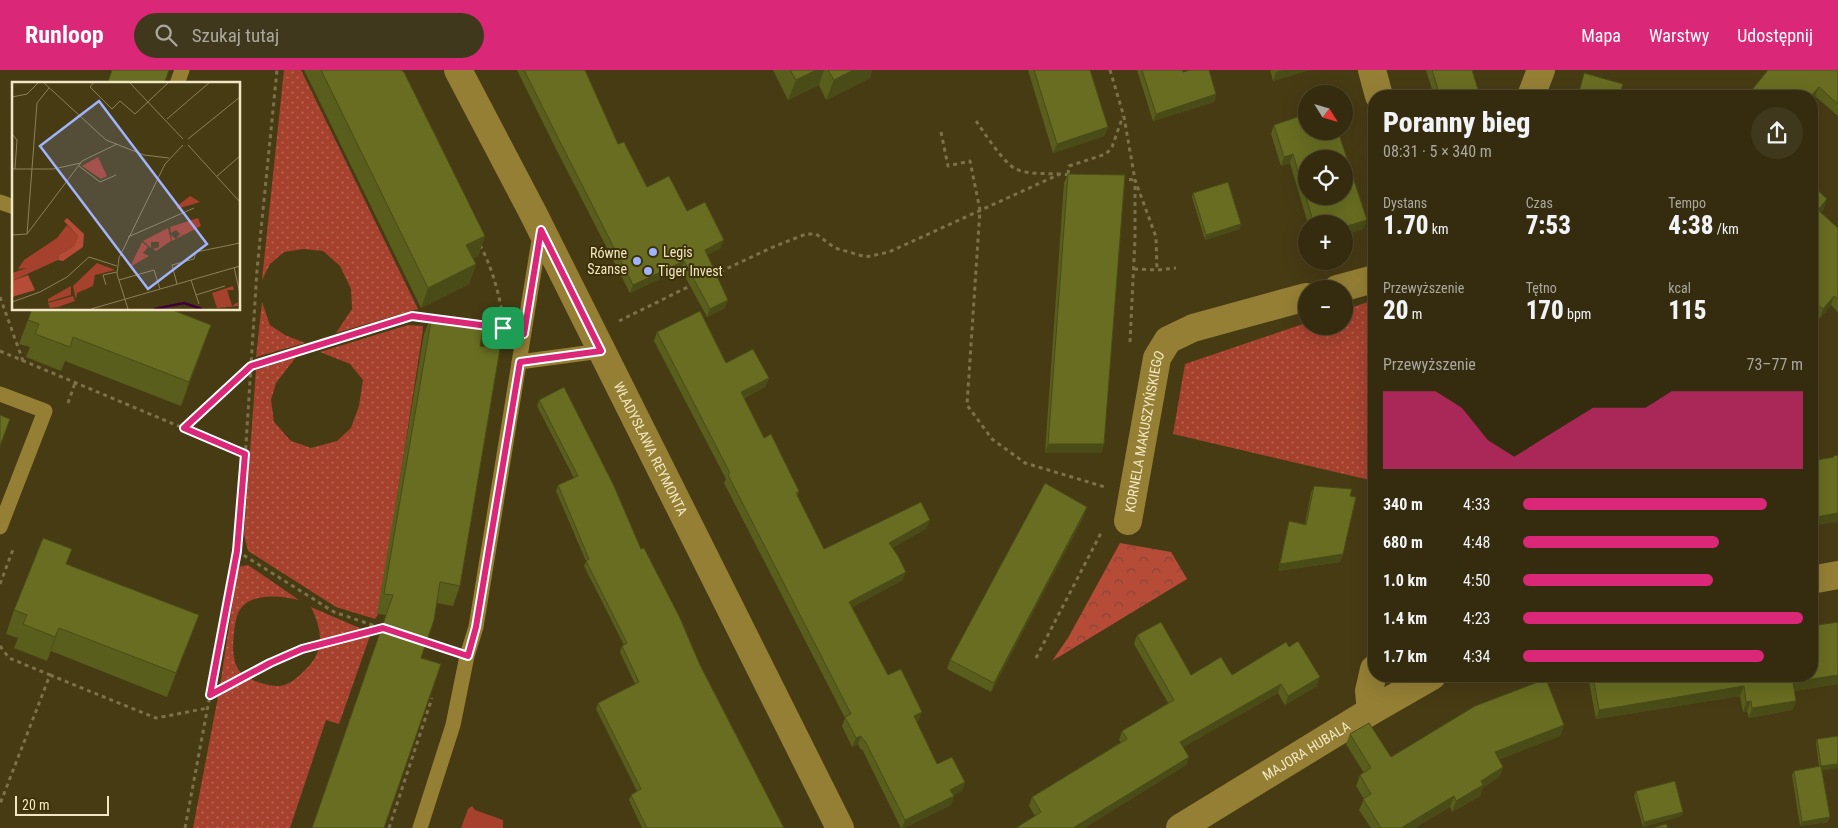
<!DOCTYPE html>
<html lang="pl">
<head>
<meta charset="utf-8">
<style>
	body { margin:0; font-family:"Roboto Condensed",sans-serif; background:#40381d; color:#f1f3f6; height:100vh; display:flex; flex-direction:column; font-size:19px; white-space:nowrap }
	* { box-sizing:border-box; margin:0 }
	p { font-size:16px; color:#aaa79e }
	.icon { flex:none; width:28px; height:28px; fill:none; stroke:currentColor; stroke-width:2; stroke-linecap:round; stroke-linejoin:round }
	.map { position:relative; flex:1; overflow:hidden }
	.details { position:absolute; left:1368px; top:20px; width:450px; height:592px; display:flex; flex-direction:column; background:#352c0f; border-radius:20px; box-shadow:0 5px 20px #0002,0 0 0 1px #4f482f }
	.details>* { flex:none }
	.needle { width:32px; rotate:127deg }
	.fabs { position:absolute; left:1298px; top:15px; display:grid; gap:10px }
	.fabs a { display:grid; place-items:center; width:55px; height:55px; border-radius:50%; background:#352c0f; box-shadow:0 5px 20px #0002,0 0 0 1px #4f482f; font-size:25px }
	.scale { position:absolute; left:15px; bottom:12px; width:94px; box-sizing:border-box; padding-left:5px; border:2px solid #f2e7c3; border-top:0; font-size:14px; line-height:18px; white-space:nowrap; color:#f2e7c3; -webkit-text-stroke:4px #3c3108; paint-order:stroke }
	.pin { position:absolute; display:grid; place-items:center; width:42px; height:42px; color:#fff; margin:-21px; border-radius:10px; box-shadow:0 2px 8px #0006 }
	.round { display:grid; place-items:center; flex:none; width:52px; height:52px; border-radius:26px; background:#40381d }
	.summary { display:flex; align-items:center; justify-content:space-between; height:85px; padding:0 15px }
	h1 { font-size:28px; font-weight:800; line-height:38px }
	.metrics { display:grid; grid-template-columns:repeat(3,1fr); gap:8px; height:85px; padding:5px 15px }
	.metrics div { display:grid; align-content:center }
	.metrics b { font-size:25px; font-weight:800 }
	.metrics small { font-size:14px; font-weight:400 }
	.metrics p { font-size:14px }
	.chart { height:140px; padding:10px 15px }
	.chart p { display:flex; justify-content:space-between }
	.chart svg { width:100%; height:90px; margin-top:5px; fill:#db2777; opacity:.7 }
	ul { padding:0 15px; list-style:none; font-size:16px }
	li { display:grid; grid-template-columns:80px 60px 1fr; align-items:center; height:38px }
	li i { height:12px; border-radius:6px; background:#db2777 }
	header { display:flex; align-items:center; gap:30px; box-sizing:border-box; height:70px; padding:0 25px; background:#db2777; color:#fff }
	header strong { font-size:24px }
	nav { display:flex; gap:28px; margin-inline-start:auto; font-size:18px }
	.search { width:350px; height:45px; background:#40381d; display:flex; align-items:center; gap:12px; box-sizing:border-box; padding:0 18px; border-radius:28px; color:#aaa79e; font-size:19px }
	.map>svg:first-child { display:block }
	.grass { fill:url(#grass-dots) }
	.forest { fill:url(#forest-crowns) }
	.green { fill:#a6412e }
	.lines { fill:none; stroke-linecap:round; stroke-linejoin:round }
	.path { stroke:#7d714b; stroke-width:3; stroke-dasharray:4 4; stroke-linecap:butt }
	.service { stroke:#957f35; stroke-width:15 }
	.minor { stroke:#957f35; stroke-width:28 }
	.wall { fill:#595e1c }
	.shaded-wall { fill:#494c17 }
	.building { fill:#686d21; stroke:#494c17; fill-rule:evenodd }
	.route-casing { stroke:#fff; stroke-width:10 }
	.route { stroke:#db2777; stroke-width:6 }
	.poi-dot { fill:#a0b3fd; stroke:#3c3108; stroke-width:2 }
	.labels { text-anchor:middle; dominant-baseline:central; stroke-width:4; stroke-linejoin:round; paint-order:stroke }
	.poi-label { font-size:14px; fill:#f2e7c3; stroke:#3c3108; text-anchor:start }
	.street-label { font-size:14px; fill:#f2e7c3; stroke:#3c3108 }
	.inset-river { fill:none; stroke:#3f003a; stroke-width:2.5 }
	.inset-road { fill:none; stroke:#8b805a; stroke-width:1 }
	.view { fill:#a0b3fd; fill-opacity:0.15; stroke:#a0b3fd; stroke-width:2.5 }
	.inset-edge { fill:none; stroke:#f2e7c3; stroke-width:2.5 }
</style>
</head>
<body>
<header>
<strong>Runloop</strong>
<div class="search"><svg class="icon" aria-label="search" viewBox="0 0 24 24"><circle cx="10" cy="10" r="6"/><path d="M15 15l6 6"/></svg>Szukaj tutaj</div>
<nav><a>Mapa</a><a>Warstwy</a><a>Udostępnij</a></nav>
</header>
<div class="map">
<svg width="1838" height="758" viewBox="0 0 1838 758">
	<defs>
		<pattern id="grass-dots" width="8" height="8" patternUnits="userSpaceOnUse" patternTransform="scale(1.25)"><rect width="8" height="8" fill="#a6412e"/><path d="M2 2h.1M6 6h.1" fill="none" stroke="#b76654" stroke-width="1.8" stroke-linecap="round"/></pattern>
		<pattern id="forest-crowns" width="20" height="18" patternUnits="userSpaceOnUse" patternTransform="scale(1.25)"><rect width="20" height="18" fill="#b64b37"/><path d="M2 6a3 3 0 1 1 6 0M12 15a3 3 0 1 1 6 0" fill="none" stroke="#854838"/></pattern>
	</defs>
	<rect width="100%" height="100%" fill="#473b14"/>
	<g class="grass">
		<polygon points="284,0 301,0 418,239 336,263 352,239 351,219 340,196 323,181 303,179 284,182 270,194 262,210"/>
		<polygon points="1374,230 1374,411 1173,364 1185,294 1306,253 1306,256 1344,256 1344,240"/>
		<polygon points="262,232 270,255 285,265 305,273 256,287"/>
		<polygon points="408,255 423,256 422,267 379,543 375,549 336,537 248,481 244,464 256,300 296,287 276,313 271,330 274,352 291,371 311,378 337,371 351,358 359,336 363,310 350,294 320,282"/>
		<path d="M 248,495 L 299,530 C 281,526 255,522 241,538 C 236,544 235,555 234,563 C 233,573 232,587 237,597 C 242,609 268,617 280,616 C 291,615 301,604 308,597 C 326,578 321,558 311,537 L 371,563 L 339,654 L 326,650 L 290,758 L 193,758 L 220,616 L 238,497 Z"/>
	</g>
	<polygon class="forest" points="1120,473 1171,482 1187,509 1052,591 1068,568"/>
	<polygon class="green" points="472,736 475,740 503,750 503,758 461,758 468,739"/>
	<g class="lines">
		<g class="path">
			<polyline points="1110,0 1124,47 1135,110 1156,167 1157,200"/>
			<path d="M 976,51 C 984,62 1004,94 1016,99 C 1028,105 1046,103 1059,104"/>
			<polyline points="1370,53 1374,67"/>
			<polyline points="941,62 948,96 970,91 980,140 967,335 992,369 1025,393 1105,417"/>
			<polyline points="1068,104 1069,96 1106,84 1112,77 1123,46"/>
			<polyline points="1121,109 1135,110"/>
			<path d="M 480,175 C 491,196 498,219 502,242"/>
			<polyline points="1134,199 1157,200 1176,198"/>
			<polyline points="713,205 773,177 806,164 816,164 835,178 866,187 889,182 1060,104 1070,105"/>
			<polyline points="0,227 23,291"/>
			<polyline points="619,251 694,214"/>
			<polyline points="481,255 502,258"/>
			<polyline points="1130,272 1135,169 1135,110"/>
			<polyline points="0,281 245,384"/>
			<polyline points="68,333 75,313"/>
			<polyline points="184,358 251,296 411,246 432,249"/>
			<polyline points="237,481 334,542 384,559"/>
			<polyline points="0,514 14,477"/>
			<polyline points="423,572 445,579"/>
			<polyline points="0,576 9,588 50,605 0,734"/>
			<polyline points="1036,588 1101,463"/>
			<polyline points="50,605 156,648 208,638"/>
			<polyline points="1462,612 1471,606"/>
			<polyline points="210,625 270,593 302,579 382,558"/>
			<polyline points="185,758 237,481 244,406 257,200 277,0"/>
			<polyline points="389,758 432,628"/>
		</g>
		<g class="service">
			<polyline points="177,14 182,0"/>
			<polyline points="0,132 14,137"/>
			<polyline points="519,292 601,281"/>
			<polyline points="0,324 45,341 0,457"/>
			<polyline points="420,758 453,655 467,586 476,557 540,164"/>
		</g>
		<g class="minor">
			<path id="s1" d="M 458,0 L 533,143 L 840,758"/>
			<polyline points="1372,0 1379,26"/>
			<polyline points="1531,26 1541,0"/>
			<polyline points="1337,219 1374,209"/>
			<path id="s2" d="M 1128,451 L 1157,288 L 1168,270 L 1193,258 L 1306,227"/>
			<polyline points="1811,510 1838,505"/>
			<polyline points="1371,641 1369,621 1374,599"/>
			<path id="s3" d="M 1180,758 L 1371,641 L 1432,606"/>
		</g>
	</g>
	<g class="wall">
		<polygon points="304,0 402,0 485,166 478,186 473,188 476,194 469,214 421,238"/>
		<polygon points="517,0 585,0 618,74 647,117 687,141 721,178 707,185 725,238 707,247 681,199 630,223 553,73"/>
		<polygon points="773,0 872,0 870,8 826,30 819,15 788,30"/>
		<polygon points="1028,0 1090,0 1108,57 1104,66 1053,83"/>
		<polygon points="1137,0 1182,0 1183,2 1216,24 1214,32 1153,51"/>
		<polygon points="1270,0 1309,0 1273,11"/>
		<polygon points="1426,0 1472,0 1480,26 1434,26"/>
		<polygon points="1768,0 1838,0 1838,46 1815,26"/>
		<polygon points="1274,55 1364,159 1344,154 1308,154 1290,93 1281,96 1271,64"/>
		<polygon points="1811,101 1819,108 1815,117 1824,139 1820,142 1838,158 1838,242 1831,235 1820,248 1811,241"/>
		<polygon points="1068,104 1104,374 1101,383 1045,383 1064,113"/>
		<polygon points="1193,123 1240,159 1205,170 1192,127"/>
		<polygon points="32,239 211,255 181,336 65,291 61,301 26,287 30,277 19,274"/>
		<polygon points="432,245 480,276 460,516 453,536 437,533 421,588 386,545 377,544 424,264"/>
		<polygon points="657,262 726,293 769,308 765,317 744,328 764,368 799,421 797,426 824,479 927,458 892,478 903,510 852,537 888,605 919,650 916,652 937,694 965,712 962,721 953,725 954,726 951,735 904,758 901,758 862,679 861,680 858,674 852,677 842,656 845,648 724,413 726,409 654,271"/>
		<polygon points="539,330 641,479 784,758 642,758 629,730 631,725 637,721 596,639 598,633 635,614 620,582 622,576 624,575 584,496 586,491 556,421 558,415 574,408 537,336"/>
		<polygon points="1314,416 1350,426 1343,484 1340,492 1278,501 1287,459 1289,451 1305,454 1311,423"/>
		<polygon points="1084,446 991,622 947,599 950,590"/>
		<polygon points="66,494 199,545 167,627 51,581 47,591 14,578 18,568 6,564 14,540"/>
		<polygon points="1838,552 1838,614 1794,621 1796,631 1792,640 1749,648 1747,641 1743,642 1740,626 1596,649 1588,606 1811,606"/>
		<polygon points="1137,565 1191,605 1232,605 1289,577 1317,616 1285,635 1278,623 1183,677 1189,687 1186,695 1084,758 1016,758 1035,746 1029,736 1032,727 1121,672 1119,670 1122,661 1168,633 1134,574"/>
		<polygon points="1564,655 1560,666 1499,689 1503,697 1499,707 1482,718 1480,726 1452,742 1450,737 1414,758 1371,758 1359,740 1364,729 1356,716 1360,705 1364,703 1346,674 1350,664 1391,687"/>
		<polygon points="1817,669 1838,698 1822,700 1828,752 1800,756 1792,705 1794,701 1819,696 1816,673"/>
		<polygon points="1636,721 1683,742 1681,746 1643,757 1634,726"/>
	</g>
	<g class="shaded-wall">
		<polygon points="816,0 824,0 819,15 788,30 796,10"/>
		<polygon points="853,0 872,0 870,8 826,30 834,10"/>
		<polygon points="1283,0 1309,0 1273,11 1276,2"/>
		<polygon points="1819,17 1815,26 1811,31 1811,26"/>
		<polygon points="1216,24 1214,32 1153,51 1156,44"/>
		<polygon points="1108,57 1104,66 1053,83 1057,74"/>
		<polygon points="1293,84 1290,93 1281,96 1284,87"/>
		<polygon points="1819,108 1816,117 1811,122 1812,115"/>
		<polygon points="1827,129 1824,139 1814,149 1818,140"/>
		<polygon points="1367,150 1364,159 1344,165 1344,157"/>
		<polygon points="1241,154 1240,159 1205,170 1206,165"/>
		<polygon points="485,166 478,186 459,195 466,175"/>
		<polygon points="724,170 721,178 702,188 705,180"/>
		<polygon points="684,191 681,199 630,223 633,215"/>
		<polygon points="476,194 469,214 421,238 428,218"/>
		<polygon points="1834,226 1831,235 1820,248 1823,239"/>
		<polygon points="728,230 725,238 707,247 710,239"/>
		<polygon points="211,255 203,278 181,336 189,312"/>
		<polygon points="769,308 765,317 738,330 741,322"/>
		<polygon points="1048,374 1104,374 1101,383 1045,383"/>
		<polygon points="1087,437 1084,446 991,622 994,613"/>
		<polygon points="1838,443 1838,452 1811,456 1811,448"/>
		<polygon points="930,450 927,458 886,482 889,473"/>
		<polygon points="1343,484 1340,492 1278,501 1280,494"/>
		<polygon points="906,502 903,510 846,540 849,532"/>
		<polygon points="199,545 190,569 167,627 176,603"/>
		<polygon points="59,558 51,581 47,591 55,567"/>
		<polygon points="1838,605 1838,614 1789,622 1793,612"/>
		<polygon points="1320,607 1317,616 1285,635 1288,626"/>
		<polygon points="1281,614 1278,623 1177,681 1180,672"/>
		<polygon points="1744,616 1740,626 1596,649 1599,640"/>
		<polygon points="1751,631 1747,641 1743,642 1746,632"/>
		<polygon points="1796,631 1792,640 1749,648 1752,638"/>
		<polygon points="922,642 919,650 910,655 914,646"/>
		<polygon points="1564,655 1560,666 1491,693 1495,682"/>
		<polygon points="861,666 858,674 852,677 856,668"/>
		<polygon points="1189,687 1186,695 1084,758 1073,758"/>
		<polygon points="1838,694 1838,698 1820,701 1821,696"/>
		<polygon points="1503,697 1499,707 1482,718 1480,726 1452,742 1456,731 1481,711"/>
		<polygon points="965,712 962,721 947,728 950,720"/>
		<polygon points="954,726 951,735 904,758 902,758 905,750"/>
		<polygon points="1454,726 1450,737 1414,758 1401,758"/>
		<polygon points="1683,742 1681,746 1643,757 1644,752"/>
		<polygon points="1830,747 1828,752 1800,756 1802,752"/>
	</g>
	<g class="building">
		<polygon points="112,0 169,0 164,14 107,14"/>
		<polygon points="321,0 402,0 403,2 404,2 485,166 466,175 476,194 428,218"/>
		<polygon points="524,0 585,0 618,74 624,72 647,117 669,106 687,141 705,132 724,170 705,180 728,230 710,239 684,191 633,215 556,64"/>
		<polygon points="790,0 816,0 796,10"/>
		<polygon points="828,0 853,0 834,10"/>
		<polygon points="1034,0 1090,0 1108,57 1057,74"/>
		<polygon points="1142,0 1182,0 1183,2 1190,0 1209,0 1216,24 1156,44"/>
		<polygon points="1432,0 1472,0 1480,26 1440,26"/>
		<polygon points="1768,0 1838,0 1838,34 1819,17 1811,26 1747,26"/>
		<polygon points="1584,3 1623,14 1619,26 1578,26"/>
		<polygon points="1740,22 1745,26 1736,26"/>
		<path d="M 1306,44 L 1306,61 L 1338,61 L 1367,150 L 1344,157 L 1344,154 L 1314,154 L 1293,84 L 1284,87 L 1274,55 ZM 1306,89 L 1344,89 L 1344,126 L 1306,126 Z"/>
		<polygon points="1811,101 1819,108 1812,115 1827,129 1818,140 1838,158 1838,229 1834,226 1823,239 1811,229"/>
		<polygon points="1068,104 1125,105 1104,374 1048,374"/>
		<polygon points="1228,112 1241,154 1206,165 1193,123"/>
		<polygon points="32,239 170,239 211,255 189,312 73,267 70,277 35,264 39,254 28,250"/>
		<polygon points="700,241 726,293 753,279 769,308 741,322 764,368 771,364 799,421 796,423 824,479 921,432 930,450 889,473 898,486 906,502 849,532 888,605 901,599 922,642 914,646 937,694 952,687 965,712 950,720 954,726 905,750 865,671 864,671 861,666 856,668 845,647 851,644 728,405 730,403 657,262"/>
		<polygon points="432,245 484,254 480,276 500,279 460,516 440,512 434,550 421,588 441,594 384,758 312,758 393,525 384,524"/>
		<polygon points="564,317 614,416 641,479 644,478 680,548 700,595 784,758 647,758 631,725 641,719 598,633 639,612 622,576 627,573 586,491 589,489 558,415 578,406 539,330"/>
		<polygon points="0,345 10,349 0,376"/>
		<polygon points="1838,385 1838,443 1811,448 1811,391 1834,387 1833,386"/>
		<polygon points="1045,413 1087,437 994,613 950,590"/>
		<polygon points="1314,416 1352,419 1350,426 1356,427 1343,484 1280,494 1289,451 1306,455"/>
		<polygon points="43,468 72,479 66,494 199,545 176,603 59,558 55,567 23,554 27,545 14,540"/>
		<polygon points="1161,552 1191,605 1221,587 1232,605 1286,572 1289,577 1298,571 1320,607 1288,626 1281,614 1180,672 1189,687 1073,758 1016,758 1041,742 1032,727 1127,669 1122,661 1174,630 1137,565"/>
		<polygon points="1838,552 1838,605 1793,612 1796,631 1752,638 1751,631 1746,632 1744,616 1599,640 1593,606 1811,606 1811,556"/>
		<polygon points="1546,609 1564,655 1495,682 1503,697 1481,711 1483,715 1456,731 1454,726 1401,758 1381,758 1363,729 1371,724 1360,705 1371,698 1350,664 1369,653 1391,687 1475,636"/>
		<polygon points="1838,666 1838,694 1821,696 1830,747 1802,752 1794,701 1821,696 1817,669"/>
		<polygon points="1675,711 1683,742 1644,752 1636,721"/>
		<polygon points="1666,754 1668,758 1653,758"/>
	</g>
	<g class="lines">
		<g class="route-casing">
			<polygon id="route" points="541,160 601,281 520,292 476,557 468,586 383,558 302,579 270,593 210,625 237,481 245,384 184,358 251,296 412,246 503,258 524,264"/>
		</g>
		<use href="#route" class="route"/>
	</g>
	<g class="poi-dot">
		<circle cx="653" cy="182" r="5"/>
		<circle cx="637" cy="191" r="5"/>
		<circle cx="648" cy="201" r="5"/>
	</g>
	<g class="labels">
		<g class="poi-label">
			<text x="663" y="182">Legis</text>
			<text x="627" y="183" text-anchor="end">Równe<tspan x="627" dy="16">Szanse</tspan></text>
			<text x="658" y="201">Tiger Invest</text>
		</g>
		<g class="street-label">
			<text stroke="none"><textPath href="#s2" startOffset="91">KORNELA MAKUSZYŃSKIEGO</textPath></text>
			<text stroke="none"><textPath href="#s1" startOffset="425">WŁADYSŁAWA REYMONTA</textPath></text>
			<text stroke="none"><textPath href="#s3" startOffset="148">MAJORA HUBALA</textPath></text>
		</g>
	</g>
	<g transform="translate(12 12)">
		<rect width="228" height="228" fill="#473b14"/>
		<path d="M 86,75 L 95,94 L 89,97 L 70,84 ZM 186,136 L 189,144 L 160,159 L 159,153 L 164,157 L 168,152 L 164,148 L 159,151 L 158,145 ZM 55,143 L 66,154 L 62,164 L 47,173 L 46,178 L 0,199 L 0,191 L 15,186 L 6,187 L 12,178 L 45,156 ZM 156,146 L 159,159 L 144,169 L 141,167 L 147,165 L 147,160 L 139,160 L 139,166 L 131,159 ZM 130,160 L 136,165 L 131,171 L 137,174 L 118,185 ZM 85,181 L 103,188 L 83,193 L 81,204 L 65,211 L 64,218 L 61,204 ZM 59,204 L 59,213 L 36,220 L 36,217 ZM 221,204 L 222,208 L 215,208 L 220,224 L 226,220 L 226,224 L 205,226 L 200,211 ZM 61,214 L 63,219 L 46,225 L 38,226 L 36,221 Z" fill="#a6412e"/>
		<path d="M 55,136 L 72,152 L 71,165 L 51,179 L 46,178 L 47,173 L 62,164 L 66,154 L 52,139 ZM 16,193 L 23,208 L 0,215 L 0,199 Z" fill="#b64b37"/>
		<path d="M 178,114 L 188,120 L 165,127 L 165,124 Z" fill="#a6412e"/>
		<path class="inset-river" d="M 142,227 L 172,221 L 190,227"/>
		<path class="inset-road" d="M 31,0 L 94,58 L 132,73 L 157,76M 82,0 L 78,5 L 100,27 L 108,19 L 123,32 L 157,0M 117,0 L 171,57M 0,15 L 15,12 L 27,0M 155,37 L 198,0M 0,52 L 5,58 L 3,87M 176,57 L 228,15M 176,63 L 228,120M 67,84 L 88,100 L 104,93M 0,87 L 41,87 L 69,81M 205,94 L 228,74M 15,152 L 70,79 L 105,62M 0,153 L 15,152 L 25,21 L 37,6M 116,155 L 182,126M 222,185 L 228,212M 107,198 L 142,188 L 148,207M 179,198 L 187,222M 165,202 L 160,183 L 182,177 L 184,170 L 228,161M 94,203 L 91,193 L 105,190M 184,213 L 213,204M 0,220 L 28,210 L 55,195 L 77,175 L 105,184M 79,227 L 228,184M 116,227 L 105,192 L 107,176 L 153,82 L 171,63"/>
		<path class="view" d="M 87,19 L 195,162 L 136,207 L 28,64 Z"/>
		<rect width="228" height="228" class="inset-edge"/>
	</g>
</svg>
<div class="fabs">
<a><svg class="needle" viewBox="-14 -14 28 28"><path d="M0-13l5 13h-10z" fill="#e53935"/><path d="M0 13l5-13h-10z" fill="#aaa79e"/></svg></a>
<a><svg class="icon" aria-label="locate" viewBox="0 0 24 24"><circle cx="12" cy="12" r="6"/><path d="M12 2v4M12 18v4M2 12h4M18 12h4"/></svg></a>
<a>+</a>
<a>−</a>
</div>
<div class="scale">20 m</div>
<div class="pin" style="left:503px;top:258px;background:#1e9e55"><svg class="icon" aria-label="arrive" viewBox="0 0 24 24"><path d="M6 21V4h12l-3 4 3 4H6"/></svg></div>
<section class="details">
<div class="summary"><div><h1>Poranny bieg</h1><p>08:31 · 5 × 340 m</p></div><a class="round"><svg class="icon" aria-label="share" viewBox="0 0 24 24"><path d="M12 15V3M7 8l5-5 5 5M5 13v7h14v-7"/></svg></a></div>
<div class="metrics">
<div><p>Dystans</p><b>1.70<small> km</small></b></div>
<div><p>Czas</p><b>7:53</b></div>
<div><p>Tempo</p><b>4:38<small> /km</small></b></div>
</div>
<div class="metrics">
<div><p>Przewyższenie</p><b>20<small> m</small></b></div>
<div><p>Tętno</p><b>170<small> bpm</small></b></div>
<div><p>kcal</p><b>115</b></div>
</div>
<div class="chart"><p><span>Przewyższenie</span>73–77 m</p>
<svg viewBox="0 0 160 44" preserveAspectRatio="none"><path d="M0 44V6L10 6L20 6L30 14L40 30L50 38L60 30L70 22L80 14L90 14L100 14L110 6L120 6L130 6L140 6L150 6L160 6V44z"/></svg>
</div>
<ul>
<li><b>340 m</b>4:33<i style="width:87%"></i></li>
<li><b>680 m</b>4:48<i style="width:70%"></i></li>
<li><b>1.0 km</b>4:50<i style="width:68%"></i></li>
<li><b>1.4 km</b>4:23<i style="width:100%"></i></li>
<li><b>1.7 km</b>4:34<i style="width:86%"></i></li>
</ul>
</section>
</div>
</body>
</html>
